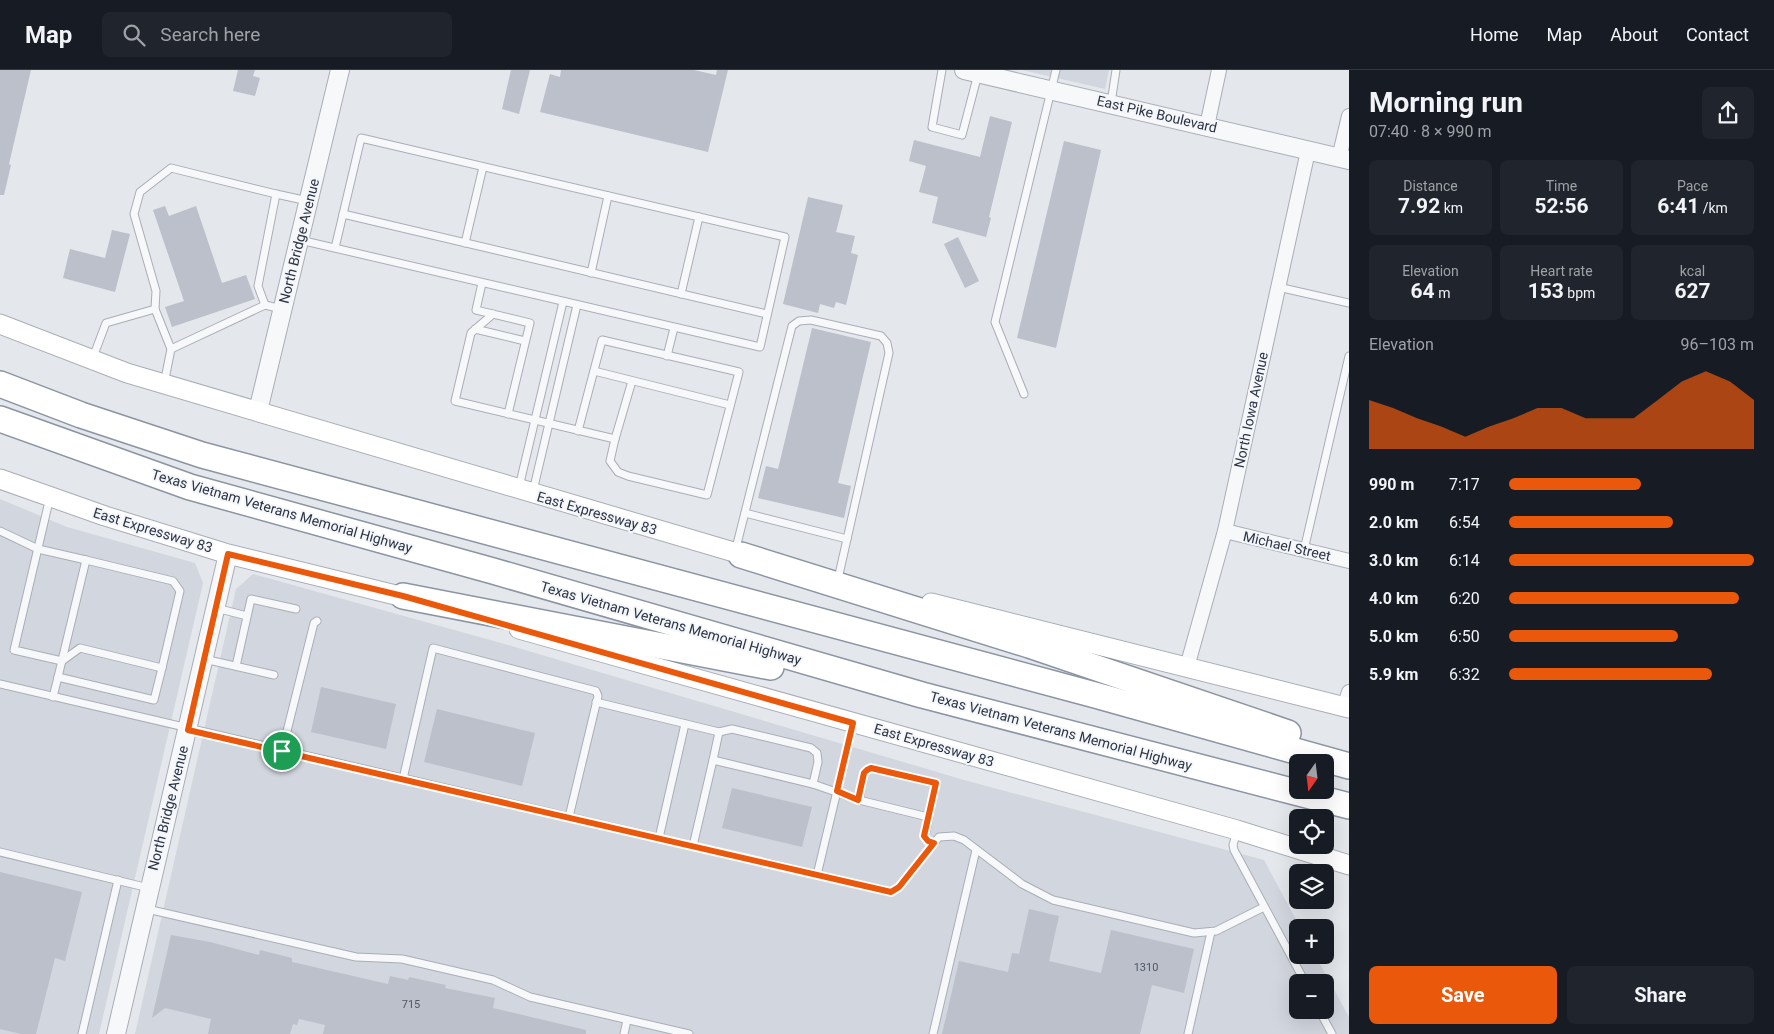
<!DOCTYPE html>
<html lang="en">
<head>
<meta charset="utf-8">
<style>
	body { margin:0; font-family:Roboto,sans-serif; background:#20242c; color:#f1f3f6; height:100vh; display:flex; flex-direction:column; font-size:19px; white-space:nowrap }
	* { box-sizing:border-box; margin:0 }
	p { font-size:16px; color:#9ea1a6 }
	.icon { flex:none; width:28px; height:28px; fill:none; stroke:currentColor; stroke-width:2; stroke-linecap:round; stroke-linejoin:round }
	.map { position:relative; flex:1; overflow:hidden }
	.details { display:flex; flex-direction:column; background:#171b24; width:425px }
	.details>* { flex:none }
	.needle { width:32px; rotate:194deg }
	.controls { position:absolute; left:1289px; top:684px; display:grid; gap:10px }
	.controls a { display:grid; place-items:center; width:45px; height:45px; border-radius:8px; background:#171b24; box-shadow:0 5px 20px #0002; font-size:25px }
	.pin { position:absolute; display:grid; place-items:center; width:42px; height:42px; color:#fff; margin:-21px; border:2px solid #fff; border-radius:50%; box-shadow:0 1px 5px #0007 }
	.round { display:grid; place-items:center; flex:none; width:52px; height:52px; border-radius:8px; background:#20242c }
	.overview { display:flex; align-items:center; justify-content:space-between; height:85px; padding:0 20px }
	h1 { font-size:28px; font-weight:700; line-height:38px }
	.stats { display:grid; grid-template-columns:repeat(3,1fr); gap:8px; height:85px; padding:5px 20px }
	.stats div { display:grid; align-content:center; border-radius:8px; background:#20242c; text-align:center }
	.stats b { font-size:21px; font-weight:700 }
	.stats small { font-size:14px; font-weight:400 }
	.stats p { font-size:14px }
	.chart { height:140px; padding:10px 20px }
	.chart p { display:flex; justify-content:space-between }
	.chart svg { width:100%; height:90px; margin-top:5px; fill:#ea580c; opacity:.7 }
	.action { display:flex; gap:10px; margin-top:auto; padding:10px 20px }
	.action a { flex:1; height:58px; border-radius:8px; background:#ea580c; color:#fff; font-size:20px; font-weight:700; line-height:58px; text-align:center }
	.action a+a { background:#20242c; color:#f1f3f6 }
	ul { padding:0 20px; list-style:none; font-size:16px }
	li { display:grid; grid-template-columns:80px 60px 1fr; align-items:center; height:38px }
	li i { height:12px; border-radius:6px; background:#ea580c }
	header { display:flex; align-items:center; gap:30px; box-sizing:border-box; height:70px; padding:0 25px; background:#171b24; border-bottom:1px solid #363941 }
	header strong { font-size:24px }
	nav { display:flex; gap:28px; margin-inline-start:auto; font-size:18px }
	.search { width:350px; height:45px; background:#20242c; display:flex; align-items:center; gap:12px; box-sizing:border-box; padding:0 18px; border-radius:8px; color:#9ea1a6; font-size:19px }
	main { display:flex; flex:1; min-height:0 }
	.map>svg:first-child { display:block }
	.built { fill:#d2d6de; fill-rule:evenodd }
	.building { fill:#bbc0ca }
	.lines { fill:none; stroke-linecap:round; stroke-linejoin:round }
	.service-casing { stroke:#a9aeb7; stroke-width:9 }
	.minor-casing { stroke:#a9aeb7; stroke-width:16 }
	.tertiary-casing { stroke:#a9aeb7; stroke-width:20 }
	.secondary-casing { stroke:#a9aeb7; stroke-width:21 }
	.motorway-casing { stroke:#8b94a3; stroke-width:28 }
	.service { stroke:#f7f8fa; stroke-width:7 }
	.minor { stroke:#f7f8fa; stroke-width:14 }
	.tertiary { stroke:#f7f8fa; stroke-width:18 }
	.secondary { stroke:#fff; stroke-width:19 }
	.motorway { stroke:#fff; stroke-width:25 }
	.route-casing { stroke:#fff; stroke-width:10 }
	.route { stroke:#ea580c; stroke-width:6 }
	.labels { text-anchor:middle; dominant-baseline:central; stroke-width:4; stroke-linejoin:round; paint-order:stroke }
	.number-label { font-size:11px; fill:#4f5766 }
	.street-label { font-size:14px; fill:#2b3445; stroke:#f4f6f9 }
</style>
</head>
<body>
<header>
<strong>Map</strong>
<div class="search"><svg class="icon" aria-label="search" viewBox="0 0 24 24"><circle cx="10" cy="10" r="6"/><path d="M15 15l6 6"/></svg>Search here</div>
<nav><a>Home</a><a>Map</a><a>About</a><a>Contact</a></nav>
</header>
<main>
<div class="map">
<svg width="1349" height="964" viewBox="0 0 1349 964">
	<rect width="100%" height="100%" fill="#e4e7ec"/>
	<g class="built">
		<polygon points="1022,0 1109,0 1105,19"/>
		<polygon points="0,429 67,457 195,493 203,513 99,964 0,964"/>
		<path d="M 253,504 L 501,573 L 964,710 L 1264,790 L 1300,857 L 1298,858 L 1298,885 L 1315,885 L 1349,947 L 1349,964 L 135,964 L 236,519 ZM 1298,912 L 1325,912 L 1325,940 L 1298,940 Z"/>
	</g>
	<g class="building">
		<polygon points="0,0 31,0 9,94 11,95 4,125 0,125"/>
		<polygon points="238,0 255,0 253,6 260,8 255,26 233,21"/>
		<polygon points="511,0 530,0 519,44 502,39"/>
		<polygon points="561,0 694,0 716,5 717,0 728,0 708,82 540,42 550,4 560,7"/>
		<polygon points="990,46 1012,52 989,147 991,148 986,167 932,153 938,127 919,122 926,96 909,91 914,70 980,87"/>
		<polygon points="1064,71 1101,80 1056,278 1017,268"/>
		<polygon points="808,127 843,135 836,162 855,166 851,183 858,185 846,235 836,232 834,238 820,234 818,243 783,234"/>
		<polygon points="165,136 169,146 196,136 222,213 246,205 255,229 172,257 165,237 184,231 153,140"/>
		<polygon points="112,160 130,164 115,222 63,208 70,179 105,188"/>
		<polygon points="958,167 979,211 965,218 944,174"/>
		<polygon points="812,258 871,272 838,413 851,416 844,448 758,428 766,396 778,399"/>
		<polygon points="321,617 396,634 386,679 311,662"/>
		<polygon points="437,639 535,663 522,716 424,692"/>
		<polygon points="732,718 812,737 802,777 722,758"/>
		<polygon points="0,802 82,822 65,891 55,888 36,964 21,964 0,959"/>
		<polygon points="1029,839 1059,846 1049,891 1101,903 1111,860 1194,879 1184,923 1152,915 1140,964 942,964 959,891 1008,902 1012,883 1019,884"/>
		<polygon points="171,865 210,872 259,885 260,880 292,888 292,892 388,914 390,906 408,910 409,907 446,915 445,918 495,928 493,938 586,960 586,964 323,964 325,955 299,949 297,955 293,954 290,964 208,964 211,949 165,938 152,948"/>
	</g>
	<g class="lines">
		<g class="service-casing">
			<g id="service">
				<polyline points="942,0 932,57 962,65 978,4"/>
				<polyline points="1111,33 1116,0"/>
				<polyline points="276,124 308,131"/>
				<polyline points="343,144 767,244"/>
				<polyline points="300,170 760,277 785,167 361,68 335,178"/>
				<polyline points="465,173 483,97"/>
				<polyline points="591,203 608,126"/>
				<polyline points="482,213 476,240 530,253 508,344"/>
				<polyline points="1278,217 1349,233"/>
				<polyline points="681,224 699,147"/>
				<polyline points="493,244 471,263 455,331 615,369 610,391 618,402 628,406 707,425 739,302 602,270 578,361"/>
				<polyline points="475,259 525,271"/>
				<polyline points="171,279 155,239 156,221 134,144 140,122 171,98 276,124 258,216 265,235"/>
				<polyline points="667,286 674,258"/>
				<polyline points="92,290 106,253 155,239"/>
				<polyline points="594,301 730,335"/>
				<polyline points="164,314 171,279 265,235 282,239"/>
				<polyline points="1024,324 995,252 1056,0"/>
				<polyline points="615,369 632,311"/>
				<polyline points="519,417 563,232"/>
				<polyline points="533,421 577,235"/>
				<polyline points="50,427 14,580 62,591 80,578 162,598 154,630 58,607 53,627"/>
				<polyline points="745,443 847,469"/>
				<polyline points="0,461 38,479 86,490"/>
				<polyline points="1304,480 1349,286"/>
				<polyline points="735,482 792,256 799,251 811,250 881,266 887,273 889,283 838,509"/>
				<polyline points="216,538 247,546"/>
				<polyline points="204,589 274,605"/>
				<polyline points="236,596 251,529 296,539"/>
				<polyline points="58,607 86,490 173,511 180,521 162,598"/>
				<polyline points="0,614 891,822 899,817 939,767 954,766 964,770 1022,814 1053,830 1194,863 1216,861 1264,837"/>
				<polyline points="596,632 719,662 732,659 811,678 817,683 818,692 813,714"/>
				<polyline points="282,681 314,553 317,551"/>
				<polyline points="713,690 719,662"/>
				<polyline points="403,709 433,578 596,621 598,626 569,747"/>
				<polyline points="859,730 864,703 867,700 871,698 936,713 925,766 928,771 934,773"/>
				<polyline points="1237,761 1233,775 1234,780 1305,912"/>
				<polyline points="659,768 685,654"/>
				<polyline points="693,776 713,690 813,714 859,730 928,747"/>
				<polyline points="0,782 149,818"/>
				<polyline points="817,805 853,654"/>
				<polyline points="147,839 356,887 402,889 493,910 530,927 689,964"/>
				<polyline points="1319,940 1332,964"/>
				<polyline points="82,964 118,810"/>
				<polyline points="624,964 627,950"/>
				<polyline points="933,964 976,780"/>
				<polyline points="1188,964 1211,862"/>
			</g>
		</g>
		<g class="minor-casing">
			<g id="minor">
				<polyline points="1207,56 1219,0"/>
				<polyline points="1339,88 1349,46"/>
				<polyline points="1225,461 1349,491"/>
				<polyline points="1187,597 1225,461 1308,81"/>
				<polyline points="1344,637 1349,622"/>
			</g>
		</g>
		<g class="tertiary-casing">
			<g id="tertiary">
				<polyline points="964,0 1349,90"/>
				<polyline points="258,341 340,0"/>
				<polyline points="116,964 228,484"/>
			</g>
		</g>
		<g class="secondary-casing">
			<g id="secondary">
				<polyline points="0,254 127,303 754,488"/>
				<polyline points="0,409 105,446 228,484 416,530"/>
				<polyline points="931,533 1349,638"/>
				<polyline points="519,559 1237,760 1349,795"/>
			</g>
		</g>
		<g class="motorway-casing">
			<g id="motorway">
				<polyline points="0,314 81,345 202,385 1095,625 1349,696"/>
				<polyline points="0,349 190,417 493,501 922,625 1349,736"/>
				<polyline points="741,485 1029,575 1288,663"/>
				<polyline points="403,526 771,597"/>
			</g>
		</g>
		<use href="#service" class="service"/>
		<use href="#minor" class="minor"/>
		<use href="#tertiary" class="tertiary"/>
		<use href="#secondary" class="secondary"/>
		<use href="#motorway" class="motorway"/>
	</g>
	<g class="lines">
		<g class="route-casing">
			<polygon id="route" points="228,484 403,526 853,653 837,721 858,730 864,703 867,700 871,698 936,713 924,766 928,771 934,773 899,817 891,822 188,660"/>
		</g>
		<use href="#route" class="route"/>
	</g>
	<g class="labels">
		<g class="number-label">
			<text x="1146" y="897">1310</text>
			<text x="411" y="934">715</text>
		</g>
		<g class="street-label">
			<text transform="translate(1157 44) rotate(13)">East Pike Boulevard</text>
			<text transform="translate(299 171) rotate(-76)">North Bridge Avenue</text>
			<text transform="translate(1251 340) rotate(-78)">North Iowa Avenue</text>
			<text transform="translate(282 441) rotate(16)">Texas Vietnam Veterans Memorial Highway</text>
			<text transform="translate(597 443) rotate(16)">East Expressway 83</text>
			<text transform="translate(153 460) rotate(17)">East Expressway 83</text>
			<text transform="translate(1287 476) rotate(13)">Michael Street</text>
			<text transform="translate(671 553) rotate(16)">Texas Vietnam Veterans Memorial Highway</text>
			<text transform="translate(1061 661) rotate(15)">Texas Vietnam Veterans Memorial Highway</text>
			<text transform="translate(934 675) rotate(16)">East Expressway 83</text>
			<text transform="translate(168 738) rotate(-76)">North Bridge Avenue</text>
		</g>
	</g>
</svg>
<div class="controls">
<a><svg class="needle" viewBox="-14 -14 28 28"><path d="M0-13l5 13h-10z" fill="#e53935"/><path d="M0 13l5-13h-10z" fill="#9ea1a6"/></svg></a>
<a><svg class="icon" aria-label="locate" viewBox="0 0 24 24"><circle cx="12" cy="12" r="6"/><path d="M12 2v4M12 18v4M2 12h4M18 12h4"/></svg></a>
<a><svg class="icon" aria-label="layers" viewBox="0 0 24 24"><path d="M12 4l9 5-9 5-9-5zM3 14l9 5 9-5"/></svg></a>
<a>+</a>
<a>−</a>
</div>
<div class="pin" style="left:282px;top:681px;background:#1e9e55"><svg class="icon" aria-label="arrive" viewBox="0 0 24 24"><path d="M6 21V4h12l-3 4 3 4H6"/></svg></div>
</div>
<section class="details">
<div class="overview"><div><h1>Morning run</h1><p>07:40 · 8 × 990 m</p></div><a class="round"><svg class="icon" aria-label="share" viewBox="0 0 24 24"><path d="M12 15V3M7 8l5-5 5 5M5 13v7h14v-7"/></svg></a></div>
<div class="stats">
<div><p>Distance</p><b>7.92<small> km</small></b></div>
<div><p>Time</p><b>52:56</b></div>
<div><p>Pace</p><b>6:41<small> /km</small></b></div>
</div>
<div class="stats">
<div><p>Elevation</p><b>64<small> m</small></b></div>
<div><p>Heart rate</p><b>153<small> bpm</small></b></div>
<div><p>kcal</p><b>627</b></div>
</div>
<div class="chart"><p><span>Elevation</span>96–103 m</p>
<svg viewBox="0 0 160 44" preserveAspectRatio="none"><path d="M0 44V20L10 24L20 29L30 33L40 38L50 33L60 29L70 24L80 24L90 29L100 29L110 29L120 20L130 11L140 6L150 11L160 20V44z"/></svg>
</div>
<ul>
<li><b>990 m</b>7:17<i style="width:54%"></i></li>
<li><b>2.0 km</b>6:54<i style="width:67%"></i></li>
<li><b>3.0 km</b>6:14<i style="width:100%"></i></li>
<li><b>4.0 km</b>6:20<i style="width:94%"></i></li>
<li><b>5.0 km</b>6:50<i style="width:69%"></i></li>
<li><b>5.9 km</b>6:32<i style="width:83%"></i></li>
</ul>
<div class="action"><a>Save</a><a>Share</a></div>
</section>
</main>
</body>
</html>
